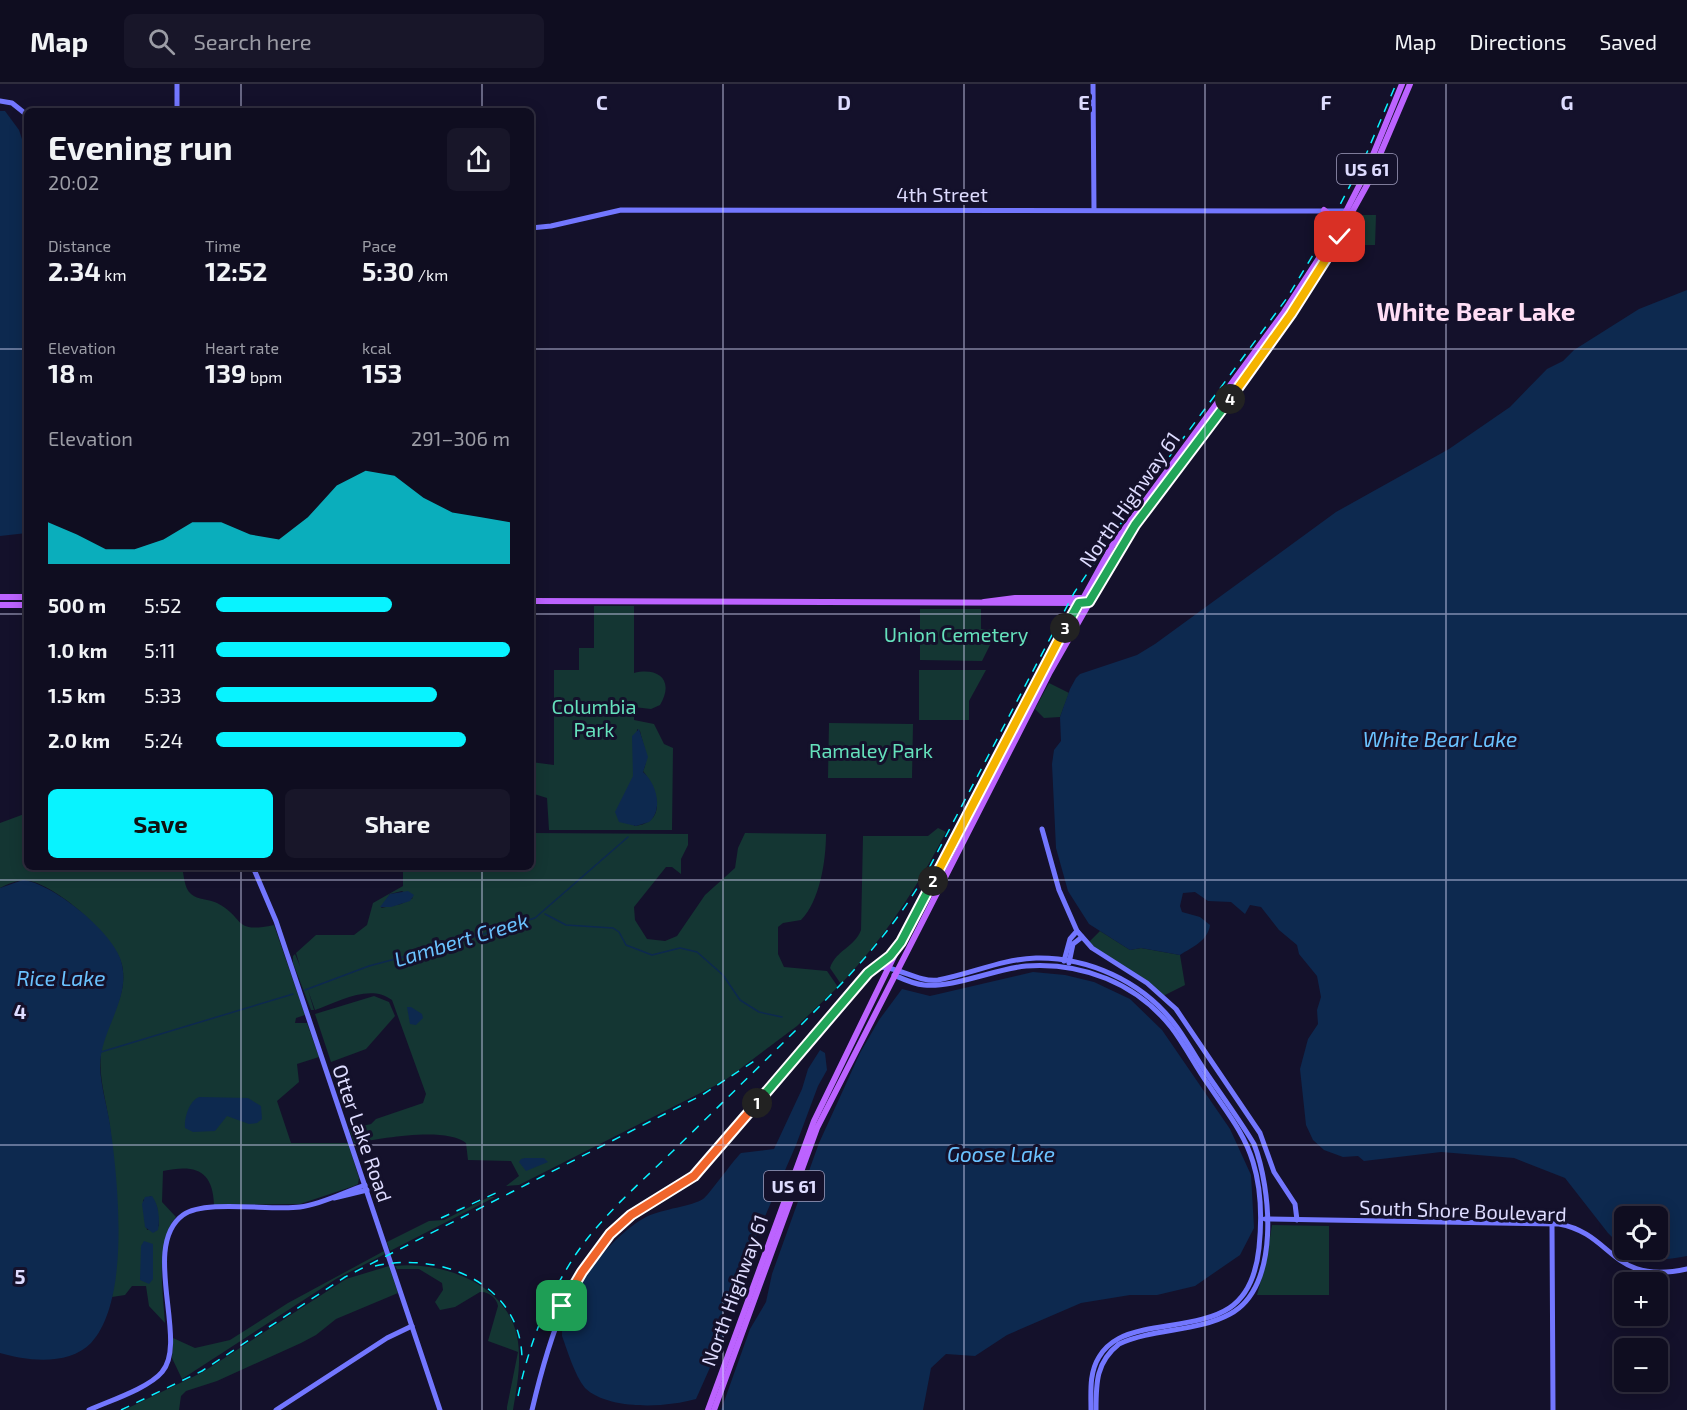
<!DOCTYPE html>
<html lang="en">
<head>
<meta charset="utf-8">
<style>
	body { margin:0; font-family:"Exo 2",sans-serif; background:#181629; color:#f1f3f6; height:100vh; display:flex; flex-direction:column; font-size:22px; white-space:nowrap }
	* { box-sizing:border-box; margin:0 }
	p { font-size:20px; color:#9b9ca5 }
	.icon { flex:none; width:33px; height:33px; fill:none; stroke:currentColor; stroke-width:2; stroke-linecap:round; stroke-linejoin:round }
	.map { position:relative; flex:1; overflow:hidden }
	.side { position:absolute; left:24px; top:24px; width:510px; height:762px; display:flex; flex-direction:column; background:#0f0d20; border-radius:9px; box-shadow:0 3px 15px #0003,0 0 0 2px #2f2d3e }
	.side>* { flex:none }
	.tools { position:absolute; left:1614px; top:1122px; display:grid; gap:12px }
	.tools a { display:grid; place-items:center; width:54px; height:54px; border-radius:9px; background:#0f0d20; box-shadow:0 3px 15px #0003,0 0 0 2px #2f2d3e; font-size:30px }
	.pin { position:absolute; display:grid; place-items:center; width:51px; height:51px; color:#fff; margin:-26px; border-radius:12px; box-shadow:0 3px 9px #0006 }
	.km { position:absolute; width:30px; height:30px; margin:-15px; border-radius:50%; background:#222; color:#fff; font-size:16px; line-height:30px; text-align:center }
	.round { display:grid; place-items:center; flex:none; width:63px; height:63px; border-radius:9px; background:#181629 }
	.head { display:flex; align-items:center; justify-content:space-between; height:102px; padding:0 24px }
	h1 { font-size:33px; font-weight:700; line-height:45px }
	.stats { display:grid; grid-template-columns:repeat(3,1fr); gap:9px; height:102px; padding:6px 24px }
	.stats div { display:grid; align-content:center }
	.stats b { font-size:26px; font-weight:700 }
	.stats small { font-size:16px; font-weight:400 }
	.stats p { font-size:16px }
	.chart { height:168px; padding:12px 24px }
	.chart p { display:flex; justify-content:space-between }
	.chart svg { width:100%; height:108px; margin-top:6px; fill:#08f3ff; opacity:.7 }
	.cta { display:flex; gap:12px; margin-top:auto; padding:12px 24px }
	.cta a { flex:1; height:69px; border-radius:9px; background:#08f3ff; color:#111; font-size:24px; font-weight:700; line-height:69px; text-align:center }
	.cta a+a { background:#181629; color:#f1f3f6 }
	ul { padding:0 24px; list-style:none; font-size:20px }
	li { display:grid; grid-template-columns:96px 72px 1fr; align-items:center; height:45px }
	li i { height:15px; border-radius:8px; background:#08f3ff }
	header { display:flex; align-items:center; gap:36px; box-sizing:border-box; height:84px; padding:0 30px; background:#0f0d20; border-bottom:2px solid #2f2d3e }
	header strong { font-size:28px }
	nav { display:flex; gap:33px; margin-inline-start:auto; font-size:21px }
	.search { width:420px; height:54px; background:#181629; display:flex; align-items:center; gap:15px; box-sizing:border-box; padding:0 21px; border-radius:9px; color:#9b9ca5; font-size:22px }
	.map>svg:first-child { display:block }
	.green { fill:#143633; fill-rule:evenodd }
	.water { fill:#0d294f }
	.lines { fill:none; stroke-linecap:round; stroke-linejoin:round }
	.stream { stroke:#0d294f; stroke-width:1.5 }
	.secondary { stroke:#7377ff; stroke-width:5 }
	.primary { stroke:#bc63ff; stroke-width:6 }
	.rail { stroke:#08f3ff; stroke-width:1.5; stroke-dasharray:9 8; stroke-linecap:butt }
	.split-1-casing { stroke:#fff; stroke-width:12 }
	.split-2-casing { stroke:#fff; stroke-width:12 }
	.split-3-casing { stroke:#fff; stroke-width:12 }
	.split-4-casing { stroke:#fff; stroke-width:12 }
	.split-5-casing { stroke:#fff; stroke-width:12 }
	.split-1 { stroke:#f0652b; stroke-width:8 }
	.split-2 { stroke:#22a559; stroke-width:8 }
	.split-3 { stroke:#f5b400; stroke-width:8 }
	.split-4 { stroke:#22a559; stroke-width:8 }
	.split-5 { stroke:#f5b400; stroke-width:8 }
	.grid { fill:none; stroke:#dedcff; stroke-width:1.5; stroke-opacity:0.55 }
	.labels { text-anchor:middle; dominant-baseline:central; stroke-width:6; stroke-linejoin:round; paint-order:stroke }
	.shield { fill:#14112b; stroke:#a19fbf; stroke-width:1.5 }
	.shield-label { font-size:18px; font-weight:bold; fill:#dedcff }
	.street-label { font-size:20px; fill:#dedcff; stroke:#14112b }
	.park-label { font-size:20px; fill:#65e1bc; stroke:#14112b }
	.water-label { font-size:21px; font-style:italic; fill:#6ac2ff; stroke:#14112b }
	.district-label { font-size:26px; font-weight:bold; fill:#ffdef5; stroke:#14112b }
	.grid-label { font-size:20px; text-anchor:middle; font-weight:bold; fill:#dedcff; stroke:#14112b; stroke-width:6; stroke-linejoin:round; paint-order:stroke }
</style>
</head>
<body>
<header>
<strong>Map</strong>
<div class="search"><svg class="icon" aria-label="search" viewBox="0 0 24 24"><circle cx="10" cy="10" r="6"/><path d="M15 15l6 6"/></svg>Search here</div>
<nav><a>Map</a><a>Directions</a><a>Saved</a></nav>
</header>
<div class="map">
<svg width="1687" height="1326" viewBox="0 0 1687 1326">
	<rect width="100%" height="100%" fill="#14112b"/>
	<g class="green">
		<polygon points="1360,131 1376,131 1375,161 1343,161"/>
		<path d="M 594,522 L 634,522 L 634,589 C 658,583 675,596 660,621 L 651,625 L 634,623 L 634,636 L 654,640 L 664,660 L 673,664 L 672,746 L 549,746 L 547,714 L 531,709 L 531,678 L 554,681 L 554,586 L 579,586 L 579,564 L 594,564 ZM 637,645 L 640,647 C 643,662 650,672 643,687 C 657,704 669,739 634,742 Z"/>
		<polygon points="920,525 981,525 981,545 998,545 982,577 920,576"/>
		<polygon points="919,586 986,586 969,617 969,636 919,636"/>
		<polygon points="1049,599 1069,609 1060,633 1044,634 1035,625"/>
		<polygon points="829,639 913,640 912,694 828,694"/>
		<path d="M 27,729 L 27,783 L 182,783 C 184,791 184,804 191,810 C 198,816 209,815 217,819 C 246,834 232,850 274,841 L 305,931 L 296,934 L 295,939 L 307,939 L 319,973 L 297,980 L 299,998 L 277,1017 L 291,1059 L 348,1059 L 359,1094 L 358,1100 L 354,1102 L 300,1120 L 214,1121 C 213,1086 195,1080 163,1087 L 162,1118 L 176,1133 C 155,1157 163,1209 165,1239 L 149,1222 L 146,1202 L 132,1202 L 125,1211 L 112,1213 C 120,1158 117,1099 110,1044 C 107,1019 98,994 101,968 C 105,937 129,914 122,881 C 116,853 58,803 30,797 C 19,795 10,799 0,804 L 0,739 ZM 151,1112 L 157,1123 L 159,1142 L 147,1146 L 143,1116 Z"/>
		<path d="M 938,744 L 946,748 C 917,804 884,854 841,900 L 830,884 C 836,866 855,863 861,846 L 863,752 L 928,752 Z"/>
		<path d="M 531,749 L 688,750 L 688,761 L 681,775 L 681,790 L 672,783 L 666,783 L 634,823 L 635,836 L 647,855 L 665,857 L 677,852 L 705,811 L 735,784 L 738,764 L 745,749 L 826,750 C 826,776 820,817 801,836 L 783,839 L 778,843 L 778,870 L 784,883 L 827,887 L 838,903 L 797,942 L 724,997 L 519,1101 L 506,1102 L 519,1092 L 511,1077 L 468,1076 L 466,1059 C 445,1042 379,1055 354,1059 L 349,1045 L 371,1040 L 376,1035 L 423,1019 L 426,1010 L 392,916 C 370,899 338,918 315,926 L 308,906 L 314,926 L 311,926 L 293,879 L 293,872 L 295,870 L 300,882 L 296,869 L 316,851 L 354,851 L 367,841 L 373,819 L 403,802 L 403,783 L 414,783 L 419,788 L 432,783 L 531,783 ZM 402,807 L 413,814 L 401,820 L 381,824 L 390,810 Z"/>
		<polygon points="1100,847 1130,866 1141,864 1180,871 1185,901 1163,912 1088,859"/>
		<polygon points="374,912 389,918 395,932 366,965 331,978 315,930"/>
		<polygon points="489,1113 495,1113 390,1167 387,1158 429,1137 444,1136"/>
		<polygon points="1272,1141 1329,1142 1329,1211 1257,1211 1266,1178"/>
		<polygon points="384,1167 385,1170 336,1195 182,1295 172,1274 173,1254 195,1264 230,1256 288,1219"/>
		<polygon points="389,1182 398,1209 336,1235 316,1251 301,1259 217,1297 186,1307 181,1312 179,1326 124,1326 203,1288 346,1195"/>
		<path d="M 395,1182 C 443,1177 506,1200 517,1252 C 522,1277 517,1302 513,1326 L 507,1326 L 507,1323 L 518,1268 L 488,1257 L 498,1222 C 497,1214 488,1207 480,1208 L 455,1223 L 440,1226 L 435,1218 L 443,1206 L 442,1199 L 419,1185 L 397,1185 Z"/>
	</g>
	<g class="water">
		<polygon points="0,27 5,27 19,46 27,70 27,449 0,452"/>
		<path d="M 1687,206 L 1687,1172 C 1664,1177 1646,1177 1625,1166 L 1658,1166 L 1658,1132 L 1624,1132 L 1624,1165 L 1608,1149 L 1565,1094 L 1514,1074 L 1441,1068 L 1364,1077 L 1358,1072 L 1343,1073 L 1324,1066 L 1313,1056 L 1306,1041 L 1300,985 L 1308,955 L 1318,940 L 1317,926 L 1321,913 L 1317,892 L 1299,870 L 1297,861 L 1279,846 L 1261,823 L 1250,821 L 1245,830 L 1231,818 L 1208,817 L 1195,808 L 1183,809 L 1180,822 L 1182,828 L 1200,833 L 1210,841 C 1208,857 1192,863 1180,871 L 1141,864 L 1130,866 L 1089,840 L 1068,807 L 1056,764 L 1052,680 L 1054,666 L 1061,657 L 1060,633 L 1070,605 L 1076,594 L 1080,590 L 1137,571 L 1155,560 L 1336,428 L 1449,365 L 1510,323 L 1547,285 L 1563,277 L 1574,266 L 1639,225 Z"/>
		<path d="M 639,645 L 648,673 L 643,688 C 656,699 664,725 649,738 L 636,742 L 619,738 L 615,728 L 633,692 L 632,652 Z"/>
		<path d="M 23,796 C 52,799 110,846 120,874 C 134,913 100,944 100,983 C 101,1003 107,1022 110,1041 C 118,1096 131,1216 91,1259 C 69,1282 27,1277 0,1269 L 0,804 Z"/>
		<polygon points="408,807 414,811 410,817 391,823 380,823 390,810"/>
		<polygon points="1033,888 1065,891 1094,898 1130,915 1162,946 1230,1045 1251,1091 1254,1144 1240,1171 1195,1202 1157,1211 1130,1211 1081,1219 1007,1251 975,1272 946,1270 931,1284 923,1326 721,1326 750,1245 766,1218 772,1190 819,1059 860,969 879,936 902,905 930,912"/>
		<polygon points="407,923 411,923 422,930 423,934 416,941 410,940"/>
		<path d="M 820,966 L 825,969 L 827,986 L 818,1002 L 796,1061 L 719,1238 L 724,1252 L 696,1315 C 665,1324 608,1326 585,1304 C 574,1290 568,1268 562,1252 C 562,1212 612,1151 646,1133 C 662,1125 693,1122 703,1115 C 709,1111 731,1079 741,1069 L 774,1065 L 802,1005 L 808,985 Z"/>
		<path d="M 199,1013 L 248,1014 L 261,1022 L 262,1035 L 257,1039 L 249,1040 L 227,1032 L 215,1047 L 193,1048 L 185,1044 C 184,1034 189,1017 199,1013 Z"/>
		<polygon points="525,1074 544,1074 548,1078 526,1087 519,1078 521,1075"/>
		<path d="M 152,1112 C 159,1121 160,1136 158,1146 L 153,1149 L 145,1143 L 142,1120 L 145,1113 Z"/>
		<polygon points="144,1157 153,1160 153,1195 149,1200 140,1196 141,1162"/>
	</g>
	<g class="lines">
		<g class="stream">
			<polyline points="545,830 566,841 613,844 619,848 626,861 652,871 680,864 697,868 723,891 740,916 759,928 782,933"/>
			<polyline points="305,906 369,882 448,861 535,834 628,753"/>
			<polyline points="101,968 293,910"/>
		</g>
		<g class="secondary">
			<polyline points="1093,0 1094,126"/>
			<polyline points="0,17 12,19 27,31"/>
			<polyline points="177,27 177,0"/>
			<polyline points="531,144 551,142 621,126 1349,127"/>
			<polyline points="1042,745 1059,806 1077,847 1092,864 1147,899 1176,925 1260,1049 1274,1088 1295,1120 1297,1136"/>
			<polyline points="253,783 276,837 440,1326"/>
			<polyline points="1064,877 1070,855 1077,847"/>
			<polyline points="1069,879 1073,860 1082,853"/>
			<path d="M 894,891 C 903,895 913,900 924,901 C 953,904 995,885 1026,882 C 1082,878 1136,899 1171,943 C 1185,961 1195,982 1208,1000 C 1225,1026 1244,1048 1253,1078 C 1262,1107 1262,1135 1259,1164 C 1251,1238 1206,1234 1144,1246 C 1126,1250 1109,1256 1099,1273 C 1089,1289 1091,1308 1091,1326"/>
			<polyline points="334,1114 367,1106"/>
			<path d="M 1265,1135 L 1559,1140 C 1614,1150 1611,1202 1687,1185"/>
			<polyline points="1552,1140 1553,1326"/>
			<path d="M 89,1326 C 109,1317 149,1304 162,1288 C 189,1258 140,1162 183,1131 C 205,1115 271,1127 300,1123 C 323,1120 344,1108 365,1101"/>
			<polyline points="276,1326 387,1254 412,1242"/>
			<path d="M 532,1326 C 549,1254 570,1182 629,1132 C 652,1114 681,1104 703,1084 L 873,885 C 890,877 916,899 938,896 C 971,890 1002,875 1036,874 C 1088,873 1141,897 1173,938 C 1185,953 1194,971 1205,987 C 1222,1012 1239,1035 1254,1060 C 1271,1104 1281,1203 1230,1230 C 1197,1248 1154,1244 1119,1260 C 1096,1278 1096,1299 1096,1326"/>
		</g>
		<g class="primary">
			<polyline points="1324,126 1333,133 1337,145"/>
			<polyline points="0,513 27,513"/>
			<polyline points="531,517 1081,519"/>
			<polyline points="984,518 1015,514 1084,514"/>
			<polyline points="0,521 27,521"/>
			<polyline points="873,885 895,865"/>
			<polyline points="708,1326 814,1037 901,858 1009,649 1112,462 1284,228 1334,151 1366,88 1402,0"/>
			<polyline points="714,1326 817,1044 1050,588 1127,453 1272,258 1316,193 1367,101 1410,0"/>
		</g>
		<g class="rail">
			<polyline points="441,1134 498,1108"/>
			<path d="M 375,1182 C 441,1167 522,1200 522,1276"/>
			<path d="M 518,1312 C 529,1260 547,1214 576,1170 C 602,1132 640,1099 673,1067 C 716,1025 759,983 802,940 C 850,892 894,846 928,786 L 1074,509 L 1130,426 L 1287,214 L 1319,161 L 1365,73 L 1396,0"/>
			<polyline points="121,1326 202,1287 345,1193 702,1011 759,974"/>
		</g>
	</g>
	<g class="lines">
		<g class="split-1-casing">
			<polyline id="split-1" points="562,1222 582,1188 610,1150 631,1131 694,1092 757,1019"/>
		</g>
		<g class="split-2-casing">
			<polyline id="split-2" points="757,1019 868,889 890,872 901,858 933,797"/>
		</g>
		<g class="split-3-casing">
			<polyline id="split-3" points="933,797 1065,544"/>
		</g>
		<g class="split-4-casing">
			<polyline id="split-4" points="1065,544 1079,519 1089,518 1135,441 1230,315"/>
		</g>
		<g class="split-5-casing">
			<polyline id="split-5" points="1230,315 1291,230 1340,153"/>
		</g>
		<use href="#split-1" class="split-1"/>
		<use href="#split-2" class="split-2"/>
		<use href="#split-3" class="split-3"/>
		<use href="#split-4" class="split-4"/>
		<use href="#split-5" class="split-5"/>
	</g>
	<path class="grid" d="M 241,0 L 241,27M 482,0 L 482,27M 723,0 L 723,1326M 964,0 L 964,1326M 1205,0 L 1205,1326M 1446,0 L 1446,1326M 0,265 L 27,265M 531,265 L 1687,265M 0,530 L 27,530M 531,530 L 1687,530M 241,783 L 241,1326M 482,783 L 482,1326M 0,796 L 1687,796M 0,1061 L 1687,1061"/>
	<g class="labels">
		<g class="shield">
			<rect x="1337" y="70" width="60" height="30" rx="4.5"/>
			<rect x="764" y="1087" width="60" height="30" rx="4.5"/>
		</g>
		<g class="shield-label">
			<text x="1367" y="85">US 61</text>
			<text x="794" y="1102">US 61</text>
		</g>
		<g class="street-label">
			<text x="942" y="110">4th Street</text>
			<text transform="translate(1129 415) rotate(-55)">North Highway 61</text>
			<text transform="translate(363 1049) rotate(71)">Otter Lake Road</text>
			<text transform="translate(1463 1126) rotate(2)">South Shore Boulevard</text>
			<text transform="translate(734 1206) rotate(-70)">North Highway 61</text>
		</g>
		<g class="park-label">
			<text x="956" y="550">Union Cemetery</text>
			<text x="594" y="622">Columbia<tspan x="594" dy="23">Park</tspan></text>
			<text x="871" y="666">Ramaley Park</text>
		</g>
		<g class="water-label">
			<text x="1440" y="654">White Bear Lake</text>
			<text transform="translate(461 855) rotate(-17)">Lambert Creek</text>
			<text x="61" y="893">Rice Lake</text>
			<text x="1001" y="1069">Goose Lake</text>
		</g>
		<g class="district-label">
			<text x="1476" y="226">White Bear Lake</text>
		</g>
	</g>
	<g class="grid-label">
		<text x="602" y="26">C</text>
		<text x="844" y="26">D</text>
		<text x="1084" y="26">E</text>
		<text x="1326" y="26">F</text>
		<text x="1567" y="26">G</text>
		<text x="20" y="935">4</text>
		<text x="20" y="1200">5</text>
	</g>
</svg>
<div class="tools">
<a><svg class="icon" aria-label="locate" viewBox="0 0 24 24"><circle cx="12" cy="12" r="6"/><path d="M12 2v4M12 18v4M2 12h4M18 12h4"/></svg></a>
<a>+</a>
<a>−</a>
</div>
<div class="pin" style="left:562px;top:1222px;background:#1e9e55"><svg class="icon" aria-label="arrive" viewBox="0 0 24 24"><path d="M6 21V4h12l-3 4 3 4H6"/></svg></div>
<div class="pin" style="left:1340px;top:153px;background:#d93025"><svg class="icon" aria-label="check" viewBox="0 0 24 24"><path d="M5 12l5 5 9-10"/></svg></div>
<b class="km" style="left:757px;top:1019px">1</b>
<b class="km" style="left:933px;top:797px">2</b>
<b class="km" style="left:1065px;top:544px">3</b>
<b class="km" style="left:1230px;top:315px">4</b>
<section class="side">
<div class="head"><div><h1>Evening run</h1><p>20:02</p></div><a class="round"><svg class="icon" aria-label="share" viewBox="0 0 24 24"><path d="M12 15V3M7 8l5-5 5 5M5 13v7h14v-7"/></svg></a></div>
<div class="stats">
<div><p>Distance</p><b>2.34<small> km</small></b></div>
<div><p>Time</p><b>12:52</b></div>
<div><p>Pace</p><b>5:30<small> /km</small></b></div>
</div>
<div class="stats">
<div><p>Elevation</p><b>18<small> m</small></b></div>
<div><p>Heart rate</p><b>139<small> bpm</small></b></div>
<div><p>kcal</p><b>153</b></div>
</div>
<div class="chart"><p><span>Elevation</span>291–306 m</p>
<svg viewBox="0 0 160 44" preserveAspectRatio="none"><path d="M0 44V27L10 32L20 38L30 38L40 34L50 27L60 27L70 32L80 34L90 25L100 12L110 6L120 8L130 17L140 23L150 25L160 27V44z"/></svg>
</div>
<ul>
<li><b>500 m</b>5:52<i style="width:60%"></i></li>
<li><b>1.0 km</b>5:11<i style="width:100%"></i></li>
<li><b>1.5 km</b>5:33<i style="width:75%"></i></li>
<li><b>2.0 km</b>5:24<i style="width:85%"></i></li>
</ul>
<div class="cta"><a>Save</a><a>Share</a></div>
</section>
</div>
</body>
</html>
